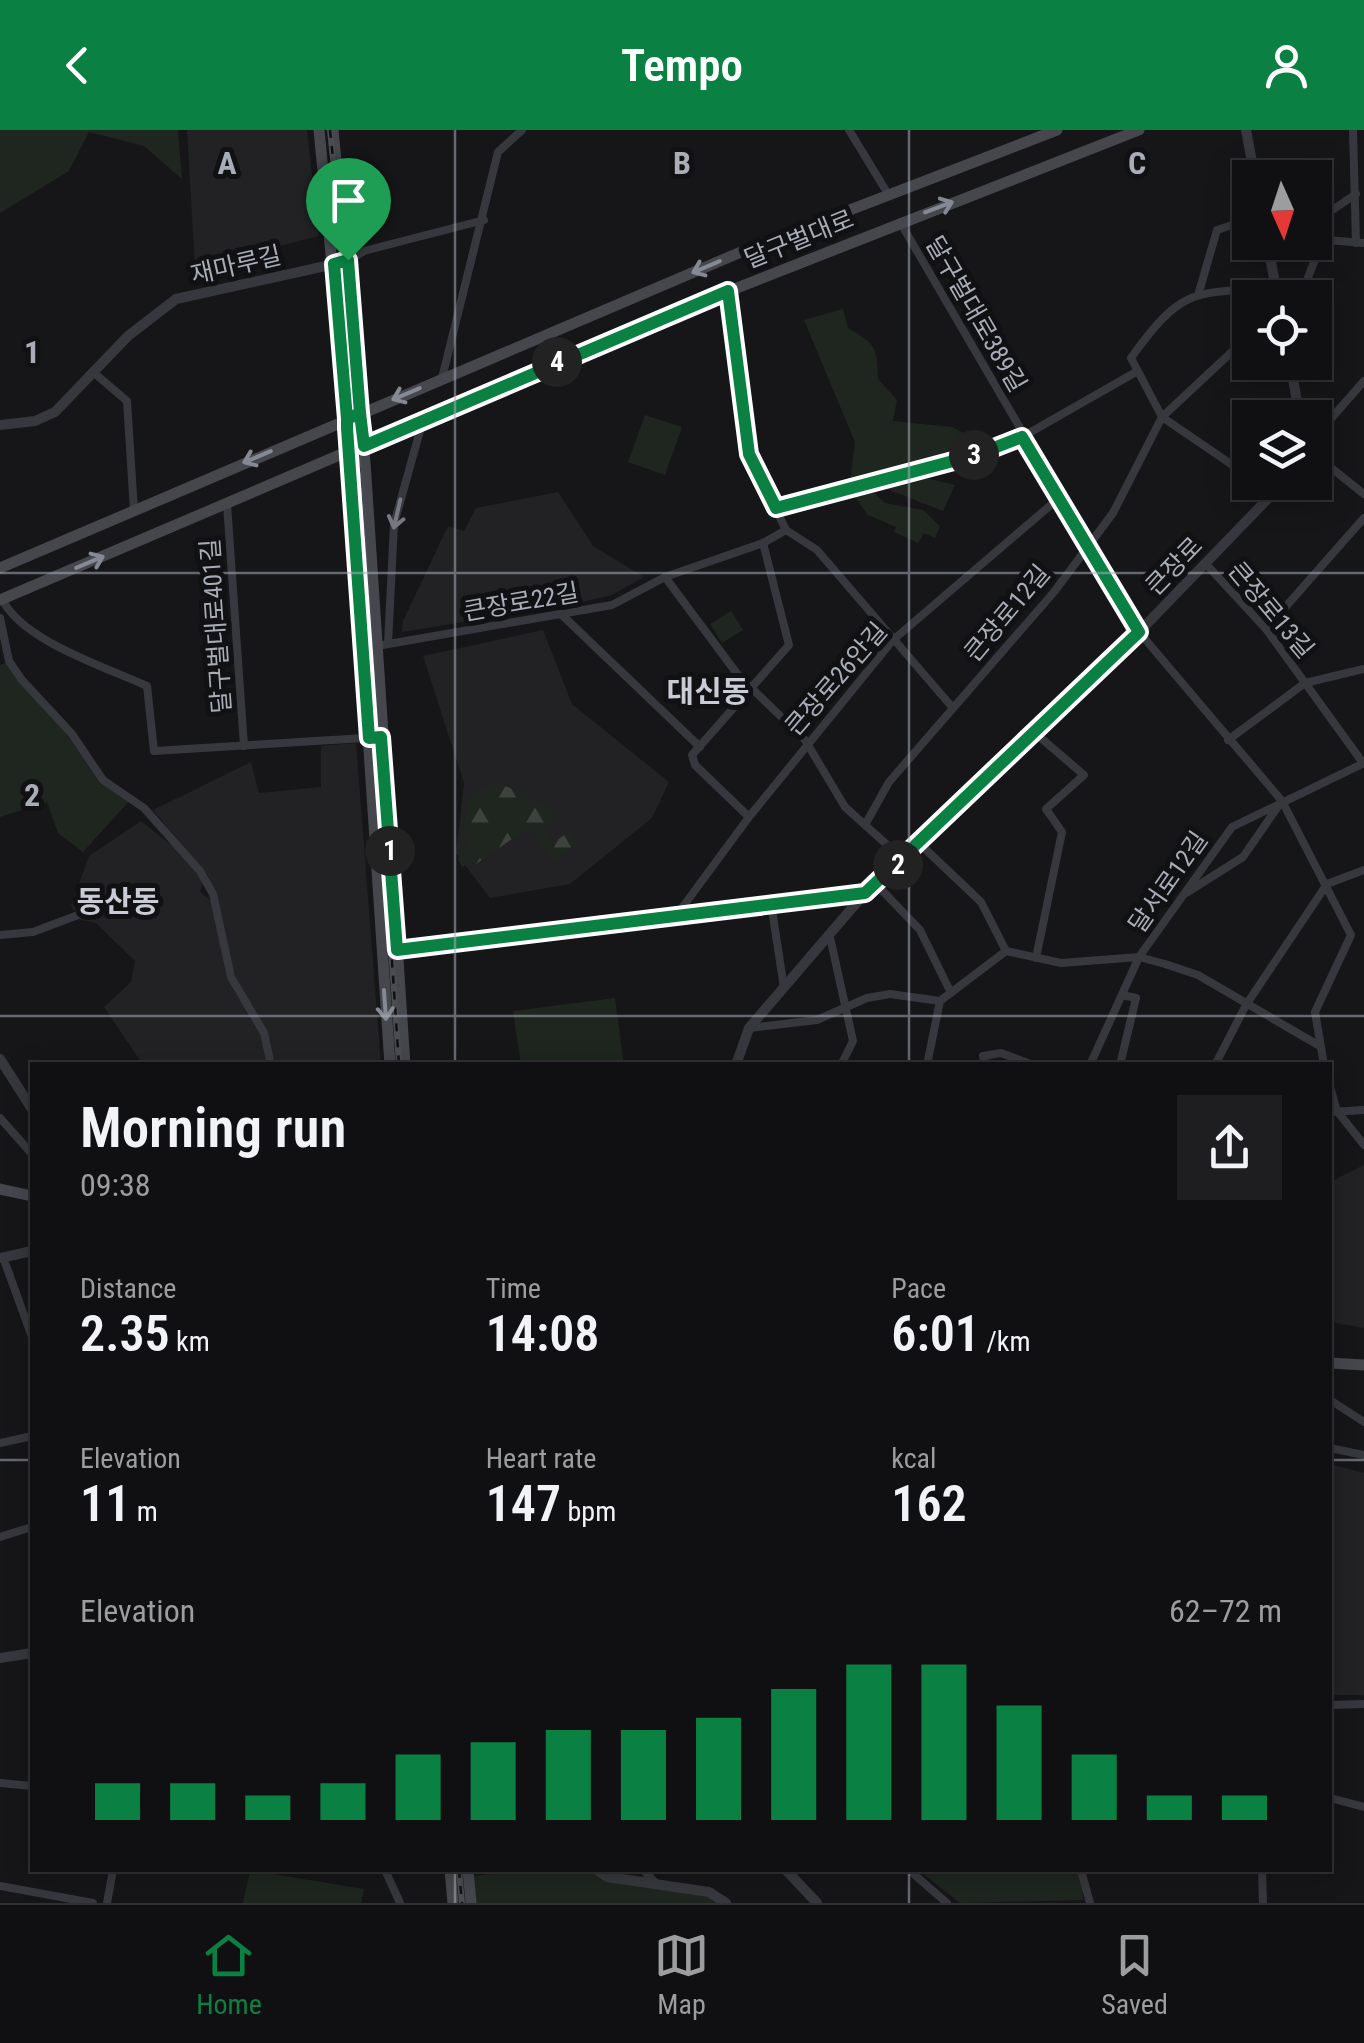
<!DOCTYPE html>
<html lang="en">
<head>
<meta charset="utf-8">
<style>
	body { margin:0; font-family:"Roboto Condensed","Noto Sans KR",sans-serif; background:#1e1e20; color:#f1f3f6; height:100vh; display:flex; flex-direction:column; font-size:38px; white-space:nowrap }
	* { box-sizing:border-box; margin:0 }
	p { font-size:32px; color:#9c9d9f }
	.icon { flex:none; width:55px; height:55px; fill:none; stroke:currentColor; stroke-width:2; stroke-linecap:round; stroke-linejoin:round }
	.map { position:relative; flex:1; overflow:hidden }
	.details { position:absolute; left:30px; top:932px; width:1302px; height:810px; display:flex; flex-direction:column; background:#101012; border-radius:0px; box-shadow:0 5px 25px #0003,0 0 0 2px #303032 }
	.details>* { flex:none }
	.needle { width:65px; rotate:177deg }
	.buttons { position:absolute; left:1232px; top:30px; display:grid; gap:20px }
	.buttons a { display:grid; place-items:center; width:100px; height:100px; border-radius:0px; background:#101012; box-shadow:0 5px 25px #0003,0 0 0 2px #303032; font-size:50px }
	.pin { position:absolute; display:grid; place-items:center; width:85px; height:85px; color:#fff; margin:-102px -42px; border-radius:50% 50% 50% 0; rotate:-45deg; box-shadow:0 0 10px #0007 }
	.pin .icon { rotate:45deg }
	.km { position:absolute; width:50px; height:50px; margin:-25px; border-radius:50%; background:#222; color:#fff; font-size:28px; line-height:50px; text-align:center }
	.round { display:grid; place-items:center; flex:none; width:105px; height:105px; border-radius:0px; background:#1e1e20 }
	.overview { display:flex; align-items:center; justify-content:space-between; height:170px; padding:0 50px }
	h1 { font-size:55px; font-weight:600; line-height:75px }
	.metrics { display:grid; grid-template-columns:repeat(3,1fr); gap:15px; height:170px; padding:10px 50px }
	.metrics div { display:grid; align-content:center }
	.metrics b { font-size:50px; font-weight:600 }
	.metrics small { font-size:28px; font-weight:400 }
	.metrics p { font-size:28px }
	.chart { height:280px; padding:20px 50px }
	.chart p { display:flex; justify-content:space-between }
	.chart svg { width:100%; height:180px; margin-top:10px; stroke:#0b8043; stroke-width:6 }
	header { display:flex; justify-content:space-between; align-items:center; height:130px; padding:0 50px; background:#0b8043; color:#fff; font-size:45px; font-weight:600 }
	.menu { display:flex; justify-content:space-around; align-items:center; height:140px; border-top:2px solid #303032; background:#101012; font-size:28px; color:#9c9d9f }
	.menu a { display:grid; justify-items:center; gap:5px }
	.menu .current { color:#0b8043 }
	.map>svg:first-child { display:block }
	.built { fill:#222225 }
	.green { fill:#1e261f }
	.forest { fill:url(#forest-firs) }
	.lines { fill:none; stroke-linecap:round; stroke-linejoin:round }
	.minor { stroke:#37383d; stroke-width:8 }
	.tertiary { stroke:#37383d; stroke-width:10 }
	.secondary { stroke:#45474d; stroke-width:11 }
	.rail-casing { stroke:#4a4c52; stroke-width:6 }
	.rail { stroke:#111113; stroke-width:2.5; stroke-dasharray:8; stroke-linecap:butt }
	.oneway { stroke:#858993 }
	.oneway2 { stroke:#757881 }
	.route-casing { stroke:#fff; stroke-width:20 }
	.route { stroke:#0b8043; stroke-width:12 }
	.grid { fill:none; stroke:#a8adb8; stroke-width:2.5; stroke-opacity:0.55 }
	.labels { text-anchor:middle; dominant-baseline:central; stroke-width:10; stroke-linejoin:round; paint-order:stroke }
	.street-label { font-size:25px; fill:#a8adb8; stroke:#111113 }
	.quarter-label { font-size:30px; font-weight:bold; fill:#c9ccd4; stroke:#111113 }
	.grid-label { font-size:32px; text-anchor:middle; font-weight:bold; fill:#a8adb8; stroke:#111113; stroke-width:10; stroke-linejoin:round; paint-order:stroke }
</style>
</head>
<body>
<header><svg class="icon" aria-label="back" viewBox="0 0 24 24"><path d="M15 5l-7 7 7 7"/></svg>Tempo<svg class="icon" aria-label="person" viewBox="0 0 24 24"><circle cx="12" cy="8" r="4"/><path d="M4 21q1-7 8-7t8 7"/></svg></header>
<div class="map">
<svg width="1364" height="1773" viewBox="0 0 1364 1773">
	<defs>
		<pattern id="forest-firs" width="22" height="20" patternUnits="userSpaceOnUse" patternTransform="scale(2.5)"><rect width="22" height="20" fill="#1e261f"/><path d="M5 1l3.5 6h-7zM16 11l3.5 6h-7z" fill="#3c433d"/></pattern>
	</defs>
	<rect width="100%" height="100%" fill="#161618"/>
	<g class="built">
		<polygon points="187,0 307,0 319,106 195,137"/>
		<polygon points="558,362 593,416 644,447 612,465 568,475 402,502 403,491 448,396 464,401 476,378"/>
		<polygon points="543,500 572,574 669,652 652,688 570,754 490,768 456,723 464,653 423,526"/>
		<polygon points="356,613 381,935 275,935 267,903 234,846 208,746 153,680 251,632 259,663 321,657 321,616"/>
		<polygon points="141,691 180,722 204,751 200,762 211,771 229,846 261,904 268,935 143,935 104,877 131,852 135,831 96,793 80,790 71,775 89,726"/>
		<polygon points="1364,1035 1364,1198 1330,1192 1330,1052"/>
		<polygon points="1330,1334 1364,1343 1364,1565 1330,1565"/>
	</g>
	<g class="green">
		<polygon points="0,0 178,0 182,49 144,16 89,2 69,41 0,83"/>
		<path d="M 843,179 L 848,198 C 877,215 877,217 878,249 L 897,270 L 893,291 L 952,297 L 992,318 L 905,343 L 955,355 L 943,381 L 892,361 L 879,351 L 866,355 L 885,373 L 923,380 L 940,396 L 935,408 L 924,403 L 918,413 L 894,402 L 896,397 L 868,385 L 849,359 L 855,312 L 804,190 Z"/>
		<polygon points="645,285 682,297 665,345 628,332"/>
		<polygon points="731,481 743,500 722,513 710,494"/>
		<polygon points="9,531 103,650 131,669 83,722 58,703 47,672 0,687 0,535"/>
		<polygon points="615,868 624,935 521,935 513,881"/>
		<polygon points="250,1740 364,1759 361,1773 243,1773"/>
		<path d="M 517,1740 C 584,1740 665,1739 725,1773 L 471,1773 L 468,1747 Z"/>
		<polygon points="918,1740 1082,1740 1083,1770 960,1773"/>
	</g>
	<path class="forest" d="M 495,654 C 521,658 538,674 558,685 L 542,697 L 553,713 L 570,701 L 578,714 L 553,730 L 529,697 L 472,737 L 468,733 L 462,737 L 458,729 L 469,716 L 464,703 L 468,668 Z"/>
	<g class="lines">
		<g class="minor">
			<polyline points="849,0 888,64"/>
			<polyline points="1353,0 1356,113"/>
			<polyline points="900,92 1139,502 1282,671 1351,805 1315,882 1324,935"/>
			<polyline points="1315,109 1364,113"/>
			<polyline points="348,131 364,121 484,90"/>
			<polyline points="728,161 749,325 786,400 817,420 952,577"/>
			<polyline points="1199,162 1217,100 1250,89"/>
			<polyline points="1300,168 1316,127 1322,87 1356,64"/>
			<polyline points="93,242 127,271 134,380"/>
			<polyline points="442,248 498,22 522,0"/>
			<polyline points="1315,307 1364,251"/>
			<polyline points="1315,325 1364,364"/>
			<path d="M 1250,347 L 1162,287 L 1131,228 C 1182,157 1193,162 1276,159"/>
			<polyline points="1258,352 1273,363"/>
			<polyline points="227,374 244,616"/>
			<polyline points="776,378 976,325 1022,307 1136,242"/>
			<polyline points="1205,433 1266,499 1363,633"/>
			<polyline points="665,447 738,545 805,610 845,677 904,730"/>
			<path d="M 2,469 C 22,511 106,537 147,556 L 154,621 L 381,607"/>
			<polyline points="563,486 700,617"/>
			<polyline points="0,488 9,531 22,550 72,604 103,650 144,678 200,741 213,764 231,847 264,903 271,935"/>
			<polyline points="1266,499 1364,388"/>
			<polyline points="388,514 394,394 423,290"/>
			<polyline points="377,516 612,475 665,447 763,413 786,400"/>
			<polyline points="1035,603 1084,645 1046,679 1062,702 1036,828"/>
			<polyline points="1228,610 1305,553 1364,539"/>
			<polyline points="749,687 695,635 692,625 789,515 763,413"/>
			<polyline points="865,695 889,652 1054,462 1113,383 1162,287 1250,205"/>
			<polyline points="920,714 981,772 1006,821"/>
			<polyline points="876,754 920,800 951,863"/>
			<polyline points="1186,763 1243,727 1279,675"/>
			<polyline points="771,773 784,858"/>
			<polyline points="676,786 749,687 893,510 1059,368"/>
			<polyline points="0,805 33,802 94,779"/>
			<polyline points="830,807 853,911 841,935"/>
			<polyline points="397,820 865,763"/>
			<polyline points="750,898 817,890 867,868 890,864 940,871"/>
			<polyline points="927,935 940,871 1006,821 1061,833 1139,827 1165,834 1198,845 1318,915"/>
			<polyline points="985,935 983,926 1001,923 1033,935"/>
			<polyline points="1090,935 1139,827 1232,697 1364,633"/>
			<polyline points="1120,935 1136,868 1122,865"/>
			<polyline points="1215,935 1246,875 1327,754 1364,740"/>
			<polyline points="1330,957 1337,981 1364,1015"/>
			<polyline points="1330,982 1364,980"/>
			<polyline points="0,988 32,1024"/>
			<polyline points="3,1127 32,1207"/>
			<polyline points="1330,1270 1364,1292"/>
			<polyline points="0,1313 32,1306"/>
			<polyline points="1330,1318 1364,1325"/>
			<polyline points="0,1407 32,1397"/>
			<polyline points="1330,1575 1364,1574"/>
			<polyline points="0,1653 32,1656"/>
			<polyline points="1330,1668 1364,1677"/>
			<polyline points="385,1740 400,1773"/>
			<polyline points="643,1740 657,1754"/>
			<polyline points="909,1740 947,1773"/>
			<polyline points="1081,1740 1090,1773"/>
			<polyline points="1262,1740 1263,1773"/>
			<polyline points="0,1756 93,1773"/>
			<polyline points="107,1773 113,1740"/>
		</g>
		<g class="tertiary">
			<polyline points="1246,0 1255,48"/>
			<polyline points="1267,112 1278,168"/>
			<polyline points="1290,232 1300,288"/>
			<polyline points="0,295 35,291 55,282 128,206 176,169 348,131"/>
			<polyline points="0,929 32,979"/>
			<polyline points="736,935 749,898 865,763 1139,502 1284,352"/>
			<polyline points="0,1128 32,1121"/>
			<polyline points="0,1528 32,1523"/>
			<polyline points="597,1740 607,1747 709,1762 726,1773"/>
			<polyline points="786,1740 817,1773"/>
		</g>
		<g class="secondary">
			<polyline points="319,0 347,289 390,935"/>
			<polyline points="333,0 365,332 405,935"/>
			<polyline points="0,438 741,122 1057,0"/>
			<polyline points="0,470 663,187 1139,0"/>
			<polyline points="0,1059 32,1066"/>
			<polyline points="1330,1233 1364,1235"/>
			<polyline points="450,1740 453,1773"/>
			<polyline points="468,1740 471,1773"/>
		</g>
		<g class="rail-casing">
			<g id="rail">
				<polyline points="330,0 347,161 399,935"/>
				<polyline points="459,1740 462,1773"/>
			</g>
		</g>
		<use href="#rail" class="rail"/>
	</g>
	<defs><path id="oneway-shaft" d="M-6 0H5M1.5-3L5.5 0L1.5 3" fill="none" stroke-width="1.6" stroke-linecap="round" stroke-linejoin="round" transform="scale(2.5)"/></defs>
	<g class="oneway">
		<use href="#oneway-shaft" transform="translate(939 77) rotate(-21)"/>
		<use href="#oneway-shaft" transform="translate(706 137) rotate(157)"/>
		<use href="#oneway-shaft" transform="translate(406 264) rotate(157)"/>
		<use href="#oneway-shaft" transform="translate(257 327) rotate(157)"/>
		<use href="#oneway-shaft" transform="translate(90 432) rotate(-23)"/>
		<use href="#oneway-shaft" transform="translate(385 875) rotate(86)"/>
	</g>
	<use class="oneway2" href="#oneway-shaft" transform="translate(397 384) rotate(103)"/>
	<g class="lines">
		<g class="route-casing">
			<polyline id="route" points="348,130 360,283 347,289 347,298 369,608 381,607 397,820 865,763 1139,502 1022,307 976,325 776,378 749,324 728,161 364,316 360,283 347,289 334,134 348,130"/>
		</g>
		<use href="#route" class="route"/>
	</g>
	<path class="grid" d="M 455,0 L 455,935M 909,0 L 909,935M 0,443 L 1364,443M 0,886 L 1364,886M 0,1330 L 32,1330M 1330,1330 L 1364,1330M 455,1740 L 455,1773M 909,1740 L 909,1773"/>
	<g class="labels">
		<g class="street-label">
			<text transform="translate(799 109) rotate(-22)">달구벌대로</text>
			<text transform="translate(236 135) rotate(-13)">재마루길</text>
			<text transform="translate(976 184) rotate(60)">달구벌대로389길</text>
			<text transform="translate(1174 436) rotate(-46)">큰장로</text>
			<text transform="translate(521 472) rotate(-10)">큰장로22길</text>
			<text transform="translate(1271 480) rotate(50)">큰장로13길</text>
			<text transform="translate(1007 483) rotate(-50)">큰장로12길</text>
			<text transform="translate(216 496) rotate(-94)">달구벌대로401길</text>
			<text transform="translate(836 549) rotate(-49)">큰장로26안길</text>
			<text transform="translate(1168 752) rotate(-55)">달서로12길</text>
		</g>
		<g class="quarter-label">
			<text x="708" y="561">대신동</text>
			<text x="118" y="771">동산동</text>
		</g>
	</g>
	<g class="grid-label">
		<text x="227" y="44">A</text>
		<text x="682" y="44">B</text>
		<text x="1137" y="44">C</text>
		<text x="32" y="233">1</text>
		<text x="32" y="676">2</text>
	</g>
</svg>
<div class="buttons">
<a><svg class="needle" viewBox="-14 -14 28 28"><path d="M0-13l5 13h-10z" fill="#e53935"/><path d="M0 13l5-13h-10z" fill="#9c9d9f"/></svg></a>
<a><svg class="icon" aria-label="locate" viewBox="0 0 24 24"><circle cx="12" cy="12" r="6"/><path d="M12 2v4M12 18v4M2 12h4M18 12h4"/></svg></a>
<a><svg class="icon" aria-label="layers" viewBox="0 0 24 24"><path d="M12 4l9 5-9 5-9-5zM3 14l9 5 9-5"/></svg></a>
</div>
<div class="pin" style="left:348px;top:130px;background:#1e9e55"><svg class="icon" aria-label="arrive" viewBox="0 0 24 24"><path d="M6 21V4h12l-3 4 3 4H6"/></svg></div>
<b class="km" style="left:390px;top:721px">1</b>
<b class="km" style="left:898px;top:735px">2</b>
<b class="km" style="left:974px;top:325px">3</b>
<b class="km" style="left:557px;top:232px">4</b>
<section class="details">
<div class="overview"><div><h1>Morning run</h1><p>09:38</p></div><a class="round"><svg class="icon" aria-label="share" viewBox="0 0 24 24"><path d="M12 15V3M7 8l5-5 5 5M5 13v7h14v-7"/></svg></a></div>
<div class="metrics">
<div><p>Distance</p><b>2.35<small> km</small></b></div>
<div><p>Time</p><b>14:08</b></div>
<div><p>Pace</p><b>6:01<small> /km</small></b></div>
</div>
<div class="metrics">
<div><p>Elevation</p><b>11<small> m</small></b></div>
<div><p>Heart rate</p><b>147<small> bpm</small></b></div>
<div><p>kcal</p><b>162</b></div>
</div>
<div class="chart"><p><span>Elevation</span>62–72 m</p>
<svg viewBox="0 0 160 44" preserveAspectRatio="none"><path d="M5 44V35M15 44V35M25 44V38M35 44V35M45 44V28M55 44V25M65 44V22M75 44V22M85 44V19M95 44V12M105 44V6M115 44V6M125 44V16M135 44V28M145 44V38M155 44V38"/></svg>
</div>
</section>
</div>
<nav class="menu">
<a class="current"><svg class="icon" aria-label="home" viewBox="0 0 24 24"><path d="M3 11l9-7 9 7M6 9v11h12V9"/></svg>Home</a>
<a><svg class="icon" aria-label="map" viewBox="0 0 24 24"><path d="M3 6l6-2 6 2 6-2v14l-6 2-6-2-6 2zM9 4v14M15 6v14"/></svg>Map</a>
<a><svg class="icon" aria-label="saved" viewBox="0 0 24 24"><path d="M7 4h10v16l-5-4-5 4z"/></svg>Saved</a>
</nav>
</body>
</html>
